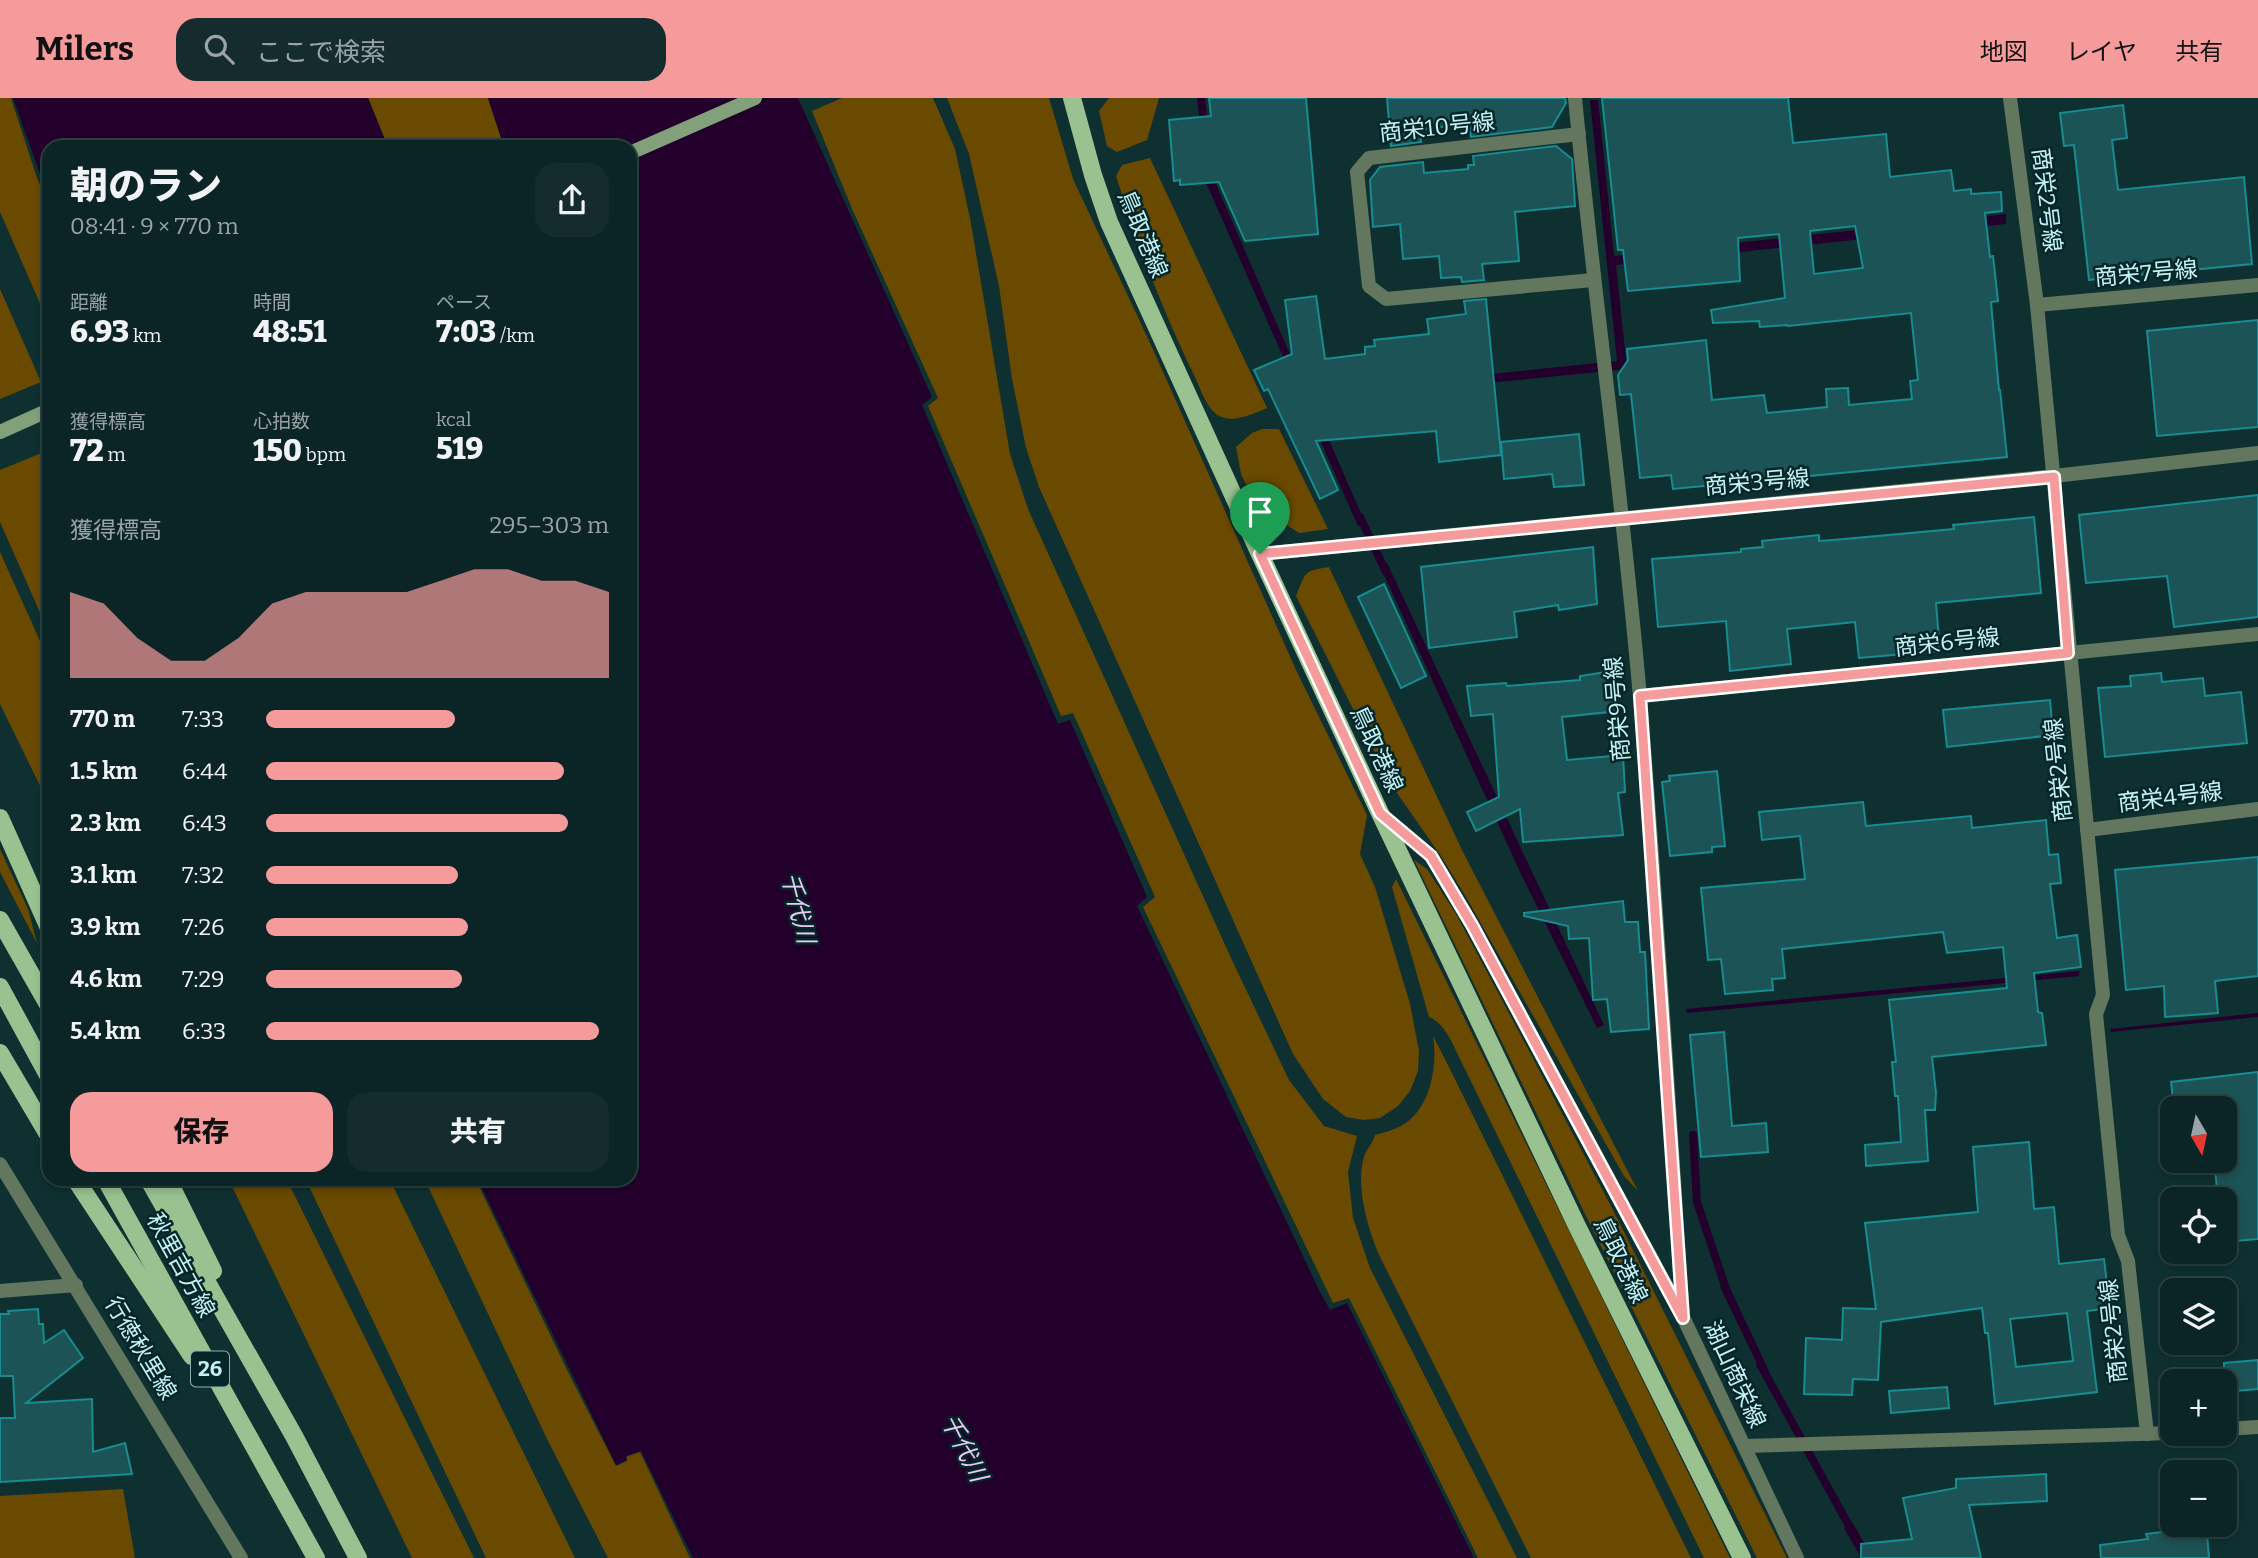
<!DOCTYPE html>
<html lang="ja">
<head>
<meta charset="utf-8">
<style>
	body { margin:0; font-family:Bitter,"Noto Sans JP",serif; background:#142c2d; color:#f1f3f6; height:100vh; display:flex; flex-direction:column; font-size:26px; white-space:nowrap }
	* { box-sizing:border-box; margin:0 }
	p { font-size:23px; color:#9aa4a7 }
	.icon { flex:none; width:38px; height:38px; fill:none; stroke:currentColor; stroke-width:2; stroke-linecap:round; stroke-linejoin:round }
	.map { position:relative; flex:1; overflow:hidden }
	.details { position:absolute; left:42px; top:42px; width:595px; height:1046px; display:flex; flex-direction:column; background:#0b2425; border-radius:21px; box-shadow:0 4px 10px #0003,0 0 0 2px #2b4142 }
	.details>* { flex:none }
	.needle { width:46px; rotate:171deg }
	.tools { position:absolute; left:2160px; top:998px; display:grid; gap:14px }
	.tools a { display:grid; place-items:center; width:77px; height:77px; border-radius:14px; background:#0b2425; box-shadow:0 4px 10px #0003,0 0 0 2px #2b4142; font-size:35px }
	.pin { position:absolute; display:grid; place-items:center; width:60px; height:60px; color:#fff; margin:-72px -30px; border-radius:50% 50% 50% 0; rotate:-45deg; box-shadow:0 0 7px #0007 }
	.pin .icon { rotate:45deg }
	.round { display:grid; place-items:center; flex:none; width:74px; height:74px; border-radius:21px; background:#142c2d }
	.headline { display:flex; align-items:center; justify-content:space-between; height:119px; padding:0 28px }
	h1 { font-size:38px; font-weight:800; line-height:52px }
	.stats { display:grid; grid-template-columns:repeat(3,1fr); gap:10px; height:119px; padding:7px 28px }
	.stats div { display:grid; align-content:center }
	.stats b { font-size:30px; font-weight:800 }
	.stats small { font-size:19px; font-weight:400 }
	.stats p { font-size:19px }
	.chart { height:196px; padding:14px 28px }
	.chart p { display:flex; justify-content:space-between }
	.chart svg { width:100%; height:126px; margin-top:7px; fill:#f59b9c; opacity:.7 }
	.button { display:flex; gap:14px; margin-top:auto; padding:14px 28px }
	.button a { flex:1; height:80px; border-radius:21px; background:#f59b9c; color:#111; font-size:28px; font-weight:800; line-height:80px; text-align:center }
	.button a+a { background:#142c2d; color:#f1f3f6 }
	ul { padding:0 28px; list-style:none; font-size:23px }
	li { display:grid; grid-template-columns:112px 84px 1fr; align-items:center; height:52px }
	li i { height:18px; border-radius:9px; background:#f59b9c }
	header { display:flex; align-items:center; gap:42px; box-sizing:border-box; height:98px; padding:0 35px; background:#f59b9c; color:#111 }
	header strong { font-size:33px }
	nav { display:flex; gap:38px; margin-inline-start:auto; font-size:24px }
	.search { width:490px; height:63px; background:#142c2d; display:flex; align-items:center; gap:18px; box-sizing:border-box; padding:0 24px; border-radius:21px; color:#9aa4a7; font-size:26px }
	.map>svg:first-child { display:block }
	.green { fill:#6a4900 }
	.water { fill:#23002c }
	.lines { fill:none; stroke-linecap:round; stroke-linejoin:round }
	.stream { stroke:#23002c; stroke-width:8 }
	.building { fill:#1c5356; stroke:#178c91; stroke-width:2; fill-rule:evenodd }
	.minor { stroke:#63765e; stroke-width:14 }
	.tertiary { stroke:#63765e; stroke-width:14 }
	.secondary { stroke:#82a17b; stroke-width:14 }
	.primary { stroke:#9ac290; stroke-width:18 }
	.route-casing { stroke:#fff; stroke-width:14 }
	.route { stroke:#f59b9c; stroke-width:9 }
	.labels { text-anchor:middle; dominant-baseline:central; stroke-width:5; stroke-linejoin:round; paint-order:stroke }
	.shield { fill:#042628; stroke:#8ab5b7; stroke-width:2 }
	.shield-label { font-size:21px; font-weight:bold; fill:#c4f2f4 }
	.street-label { font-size:23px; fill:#c4f2f4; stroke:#042628 }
	.water-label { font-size:24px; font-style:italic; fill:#edc7f6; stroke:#042628 }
</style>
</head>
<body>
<header>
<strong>Milers</strong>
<div class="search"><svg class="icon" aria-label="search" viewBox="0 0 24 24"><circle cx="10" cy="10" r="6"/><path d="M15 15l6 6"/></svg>ここで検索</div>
<nav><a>地図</a><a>レイヤ</a><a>共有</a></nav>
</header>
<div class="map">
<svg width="2258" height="1460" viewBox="0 0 2258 1460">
	<rect width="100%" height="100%" fill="#0f3031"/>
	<g class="green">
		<polygon points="0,0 11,0 12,3 37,80 49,107 49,226 0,114"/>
		<polygon points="368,0 488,0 504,49 388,49"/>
		<polygon points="842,0 933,0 955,51 970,120 1010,356 1028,411 1231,860 1289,982 1324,1028 1357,1038 1348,1074 1353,1120 1370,1170 1517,1460 1478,1460 1349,1200 1333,1205 1143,809 1155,799 1073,615 1061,618 928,308 938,300 853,113 812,13"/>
		<polygon points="947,0 1049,0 1073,81 1151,247 1297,574 1367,717 1360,756 1375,789 1410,906 1419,953 1418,973 1410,993 1398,1008 1380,1020 1364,1022 1346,1019 1323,1001 1293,956 1039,389 1026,350 1012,281 999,188 969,56"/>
		<polygon points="1109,0 1159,0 1147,42 1117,54 1107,48 1099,13"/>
		<path d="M 1150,60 L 1267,310 C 1252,316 1231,327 1216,316 C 1206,308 1200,290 1195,279 C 1163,214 1138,147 1116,78 L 1122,67 Z"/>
		<polygon points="0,191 41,284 0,301"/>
		<polygon points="1262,331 1279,331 1328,431 1299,435 1256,407 1241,376 1236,349 1252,335"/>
		<polygon points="49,352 49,535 0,424 0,372"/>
		<polygon points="0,454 49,563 49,706 0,606"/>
		<path d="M 1329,469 L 1463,754 L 1638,1093 L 1624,1078 L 1466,799 L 1441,758 L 1392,688 L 1296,498 C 1306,475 1302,473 1329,469 Z"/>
		<polygon points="0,751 28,811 37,845 0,774"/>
		<polygon points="1414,762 1427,771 1456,816 1511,919 1611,1108 1787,1460 1757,1460 1587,1120"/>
		<path d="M 1396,781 L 1730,1460 L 1704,1460 L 1460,961 C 1453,947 1445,925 1429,919 L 1392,789 Z"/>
		<path d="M 1433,938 L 1445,961 L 1691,1460 L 1531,1460 L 1380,1159 C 1368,1132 1354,1085 1365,1056 C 1368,1049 1373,1045 1375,1037 C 1382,1035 1390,1033 1397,1030 C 1430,1016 1438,969 1433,938 Z"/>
		<polygon points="229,1082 287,1082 474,1460 412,1460"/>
		<polygon points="306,1082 390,1082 575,1460 486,1460"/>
		<polygon points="425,1082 476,1082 570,1278 616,1368 627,1363 626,1359 640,1354 690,1460 608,1460 547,1341"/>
		<polygon points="123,1391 135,1460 0,1460 0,1398"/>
	</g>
	<g class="water">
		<polygon points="13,0 368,0 388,49 49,49 49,101"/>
		<polygon points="488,0 798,0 932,299 922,307 1058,626 1070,622 1147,799 1137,808 1320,1194 1330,1212 1347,1205 1474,1460 693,1460 641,1353 626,1358 627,1362 616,1367 478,1082 630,1082 630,49 504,49"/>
		<polygon points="1197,0 1205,0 1215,84 1307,295 1617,263 1590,2 1598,2 1614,158 2006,116 2006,126 1616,167 1627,271 1312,303 1366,427 1358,428 1207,87"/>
		<polygon points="1387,465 1604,927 1597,930 1520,774 1380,468"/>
		<polygon points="2079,873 2079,878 1687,915 1686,911"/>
		<polygon points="2258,915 2258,919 2111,934 2110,931"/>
		<polygon points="1729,1188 1769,1273 1762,1276 1720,1189"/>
		<polygon points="1852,1424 1873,1460 1861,1460 1844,1430"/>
	</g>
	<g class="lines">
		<g class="stream">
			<polyline points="1360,419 1386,474"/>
			<polyline points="1693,1037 1697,1104 1728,1197"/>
			<polyline points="1760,1266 1853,1435"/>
		</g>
	</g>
	<g class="building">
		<polygon points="1209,0 1306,0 1318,136 1245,143 1219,84 1180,87 1180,82 1174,83 1169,22 1211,18"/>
		<polygon points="1387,0 1565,0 1566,5 1552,29 1471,39 1469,25 1420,32 1421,44 1391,48"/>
		<path d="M 1602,0 L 1788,0 L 1793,45 L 1886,36 L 1890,79 L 1951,72 L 1954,93 L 1971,91 L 1971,96 L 2001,94 L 2002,113 L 1985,115 L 1990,159 L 1993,158 L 1998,203 L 1991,204 L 1999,292 L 2000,292 L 2007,359 L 1673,391 L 1671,377 L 1640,380 L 1631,296 L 1620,297 L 1618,277 L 1628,262 L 1627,251 L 1706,242 L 1712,302 L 1764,297 L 1767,315 L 1827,309 L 1826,291 L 1848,290 L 1849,307 L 1912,301 L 1910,283 L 1918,282 L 1911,215 L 1788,228 L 1787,227 L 1760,229 L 1759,223 L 1713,225 L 1711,212 L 1785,200 L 1779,136 L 1738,140 L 1740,183 L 1628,193 L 1623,152 L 1618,152 ZM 1855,128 L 1863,170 L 1814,176 L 1810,133 Z"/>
		<polygon points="2123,7 2127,40 2112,42 2118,92 2244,79 2252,166 2089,182 2074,47 2064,48 2060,15"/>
		<polygon points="1556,48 1572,61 1575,108 1515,114 1519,163 1482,166 1484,182 1462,184 1461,179 1441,180 1439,158 1403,161 1400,126 1373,129 1370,82 1380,69 1423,64 1424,75 1468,71 1468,67 1474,67 1473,58"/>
		<polygon points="1316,198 1325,261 1365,256 1365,249 1375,248 1374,242 1429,236 1427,221 1466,216 1464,203 1486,201 1501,357 1439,364 1436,333 1316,343 1338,392 1320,401 1268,291 1264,293 1254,272 1292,256 1285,202"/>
		<polygon points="2258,222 2258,329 2157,338 2147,233"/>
		<polygon points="1579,336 1584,387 1554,389 1552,376 1504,381 1501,344"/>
		<polygon points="2258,397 2258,519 2174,529 2167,478 2086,485 2079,417"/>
		<polygon points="2034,419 2041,495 1936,505 1940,553 1859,560 1855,524 1787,531 1791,566 1730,573 1726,523 1658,529 1652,461 1741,454 1741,451 1763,449 1762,443 1819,437 1819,443 1833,442 1954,431 1953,427"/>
		<polygon points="1593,449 1597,506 1559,512 1558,507 1514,514 1517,539 1429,550 1421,469"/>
		<polygon points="1384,486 1426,578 1401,590 1358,499"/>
		<polygon points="1613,573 1619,613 1562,619 1567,662 1623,657 1625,694 1618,695 1623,737 1523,744 1520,711 1476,733 1467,714 1499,699 1493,616 1471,618 1467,588 1506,585 1507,588 1580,582 1580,578"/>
		<polygon points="2161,575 2162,584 2203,580 2205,598 2241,594 2247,645 2105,659 2098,590 2131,588 2130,578"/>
		<polygon points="2050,602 2053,637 1947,649 1943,612"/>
		<polygon points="1717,673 1725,748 1712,749 1712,754 1670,758 1662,684 1670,683 1669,678"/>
		<polygon points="1863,704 1866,728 1971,718 1972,730 2046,722 2049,757 2058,756 2061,785 2050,786 2057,840 2077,837 2081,869 2034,875 2038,914 2042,915 2046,947 1932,959 1936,995 1935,1012 1925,1012 1928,1063 1866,1068 1865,1047 1901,1044 1898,998 1895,998 1892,964 1896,964 1889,902 2007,890 2003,849 1947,855 1943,834 1782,851 1785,880 1772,881 1773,892 1725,896 1721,861 1708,862 1701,790 1805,781 1800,738 1762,742 1759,714"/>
		<polygon points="2258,759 2258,878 2215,883 2218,915 2165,919 2164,888 2126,892 2115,772"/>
		<polygon points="1623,803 1625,824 1638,824 1640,854 1645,854 1649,931 1611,934 1607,901 1593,902 1589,840 1569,841 1568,828 1524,818 1524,815"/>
		<polygon points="1724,934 1732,1028 1766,1025 1768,1054 1701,1059 1690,937"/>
		<polygon points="2258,974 2258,1141 2224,1144 2224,1101 2218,1101 2214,1062 2224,1062 2224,1010 2174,1010 2171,984"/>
		<path d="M 2029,1044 L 2034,1111 L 2054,1109 L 2059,1166 L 2104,1161 L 2110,1210 L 2087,1213 L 2097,1294 L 1995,1306 L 1988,1235 L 1985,1235 L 1982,1210 L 1881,1224 L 1878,1282 L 1853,1281 L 1852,1297 L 1804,1296 L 1806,1240 L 1842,1242 L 1843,1210 L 1876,1211 L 1865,1125 L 1978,1114 L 1973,1049 ZM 2067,1215 L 2073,1263 L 2016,1269 L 2010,1221 Z"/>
		<polygon points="38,1211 39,1226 43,1226 44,1245 64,1232 83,1260 26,1305 92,1301 93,1354 125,1345 132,1376 0,1384 0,1320 15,1320 13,1278 0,1278 0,1216 9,1216 8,1213"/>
		<polygon points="2258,1262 2258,1291 2224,1294 2224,1265"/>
		<polygon points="1947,1289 1949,1310 1891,1315 1889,1293"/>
		<polygon points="2046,1376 2047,1403 1969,1407 1981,1460 1861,1460 1861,1446 1912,1441 1903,1400 1956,1390 1956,1381"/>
		<polygon points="2177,1432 2178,1440 2207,1436 2209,1460 2101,1460 2100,1447 2148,1441 2146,1436"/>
	</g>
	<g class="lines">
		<g class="minor">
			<path d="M 1575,0 C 1594,200 1623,399 1640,600 C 1657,806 1669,1013 1683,1219"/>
			<polyline points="2010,0 2037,207 2103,897 2096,916 2118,1137 2128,1163 2147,1336"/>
			<polyline points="1579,36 1369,60 1357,74 1369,188 1386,201 1593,182"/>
			<polyline points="2037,207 2258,187"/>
			<polyline points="1260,456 2054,378 2258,355"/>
			<polyline points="1640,598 2258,536"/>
			<polyline points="1381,716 1431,758 1472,827 1683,1219 1797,1460"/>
			<polyline points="2087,732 2258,711"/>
			<polyline points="0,1066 241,1460"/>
			<polyline points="0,1193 76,1187"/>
		</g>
		<g class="tertiary">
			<polyline points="2224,1331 2258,1329"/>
			<polyline points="1744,1348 2172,1335"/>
		</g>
		<g class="secondary">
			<polyline points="630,55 755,0"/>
			<polyline points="0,334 49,312"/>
		</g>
		<g class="primary">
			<polyline points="1072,0 1093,77 1109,124 1260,456 1380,715 1577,1128 1742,1460"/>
			<polyline points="0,720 49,830"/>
			<polyline points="0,822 49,908"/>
			<polyline points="0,889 49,979"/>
			<polyline points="0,955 49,1038"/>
			<polyline points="76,1082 192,1258"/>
			<polyline points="106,1082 316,1460"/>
			<polyline points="149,1082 294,1338 358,1460"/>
			<polyline points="168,1082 213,1173"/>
		</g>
	</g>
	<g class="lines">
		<g class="route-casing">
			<polygon id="route" points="2054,379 2068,555 1640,598 1683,1220 1472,827 1431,758 1380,715 1260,456"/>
		</g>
		<use href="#route" class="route"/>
	</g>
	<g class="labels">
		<rect class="shield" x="191" y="1253.5" width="38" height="35" rx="5"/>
		<g class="shield-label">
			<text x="210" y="1271">26</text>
		</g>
		<g class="street-label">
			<text transform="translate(1437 29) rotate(-6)">商栄10号線</text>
			<text transform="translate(2047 102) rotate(83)">商栄2号線</text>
			<text transform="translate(1143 136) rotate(67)">鳥取港線</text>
			<text transform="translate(2146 175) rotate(-5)">商栄7号線</text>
			<text transform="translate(1757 384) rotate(-5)">商栄3号線</text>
			<text transform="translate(1947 544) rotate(-6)">商栄6号線</text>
			<text transform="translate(1617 611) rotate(-95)">商栄9号線</text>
			<text transform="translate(1377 651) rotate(65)">鳥取港線</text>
			<text transform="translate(2058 672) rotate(-96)">商栄2号線</text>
			<text transform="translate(2170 699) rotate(-7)">商栄4号線</text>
			<text transform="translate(1621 1162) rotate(64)">鳥取港線</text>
			<text transform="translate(181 1167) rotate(61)">秋里吉方線</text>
			<text transform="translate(2113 1233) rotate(-96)">商栄2号線</text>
			<text transform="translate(141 1250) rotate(59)">行徳秋里線</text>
			<text transform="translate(1735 1276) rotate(65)">湖山商栄線</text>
		</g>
		<g class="water-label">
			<text transform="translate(798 810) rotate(76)">千代川</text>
			<text transform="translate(964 1350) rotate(63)">千代川</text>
		</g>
	</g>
</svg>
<div class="tools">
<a><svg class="needle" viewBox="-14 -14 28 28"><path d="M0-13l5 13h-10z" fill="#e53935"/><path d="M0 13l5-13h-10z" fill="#9aa4a7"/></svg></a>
<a><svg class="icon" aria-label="locate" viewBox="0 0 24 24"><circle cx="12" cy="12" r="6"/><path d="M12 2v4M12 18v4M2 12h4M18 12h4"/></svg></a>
<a><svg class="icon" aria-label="layers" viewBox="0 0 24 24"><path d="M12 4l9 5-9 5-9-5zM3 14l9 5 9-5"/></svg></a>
<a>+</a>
<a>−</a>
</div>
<div class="pin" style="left:1260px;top:456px;background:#1e9e55"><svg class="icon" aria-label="arrive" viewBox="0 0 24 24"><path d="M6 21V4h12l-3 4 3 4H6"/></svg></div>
<section class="details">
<div class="headline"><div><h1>朝のラン</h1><p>08:41 · 9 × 770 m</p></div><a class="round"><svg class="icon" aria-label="share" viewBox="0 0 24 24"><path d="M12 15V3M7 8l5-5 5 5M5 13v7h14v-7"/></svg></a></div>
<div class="stats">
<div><p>距離</p><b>6.93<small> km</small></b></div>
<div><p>時間</p><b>48:51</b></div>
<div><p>ペース</p><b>7:03<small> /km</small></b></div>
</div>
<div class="stats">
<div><p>獲得標高</p><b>72<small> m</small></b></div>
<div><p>心拍数</p><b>150<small> bpm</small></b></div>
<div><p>kcal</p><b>519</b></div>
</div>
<div class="chart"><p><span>獲得標高</span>295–303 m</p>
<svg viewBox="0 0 160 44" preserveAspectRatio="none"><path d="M0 44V14L10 18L20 30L30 38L40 38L50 30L60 18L70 14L80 14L90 14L100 14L110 10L120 6L130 6L140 10L150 10L160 14V44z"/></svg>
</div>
<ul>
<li><b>770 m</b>7:33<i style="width:55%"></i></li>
<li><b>1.5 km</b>6:44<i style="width:87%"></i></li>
<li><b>2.3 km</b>6:43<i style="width:88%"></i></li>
<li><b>3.1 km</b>7:32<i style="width:56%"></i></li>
<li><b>3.9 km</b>7:26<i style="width:59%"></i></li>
<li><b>4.6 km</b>7:29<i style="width:57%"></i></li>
<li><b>5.4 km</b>6:33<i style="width:97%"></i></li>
</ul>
<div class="button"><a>保存</a><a>共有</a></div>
</section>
</div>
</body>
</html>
